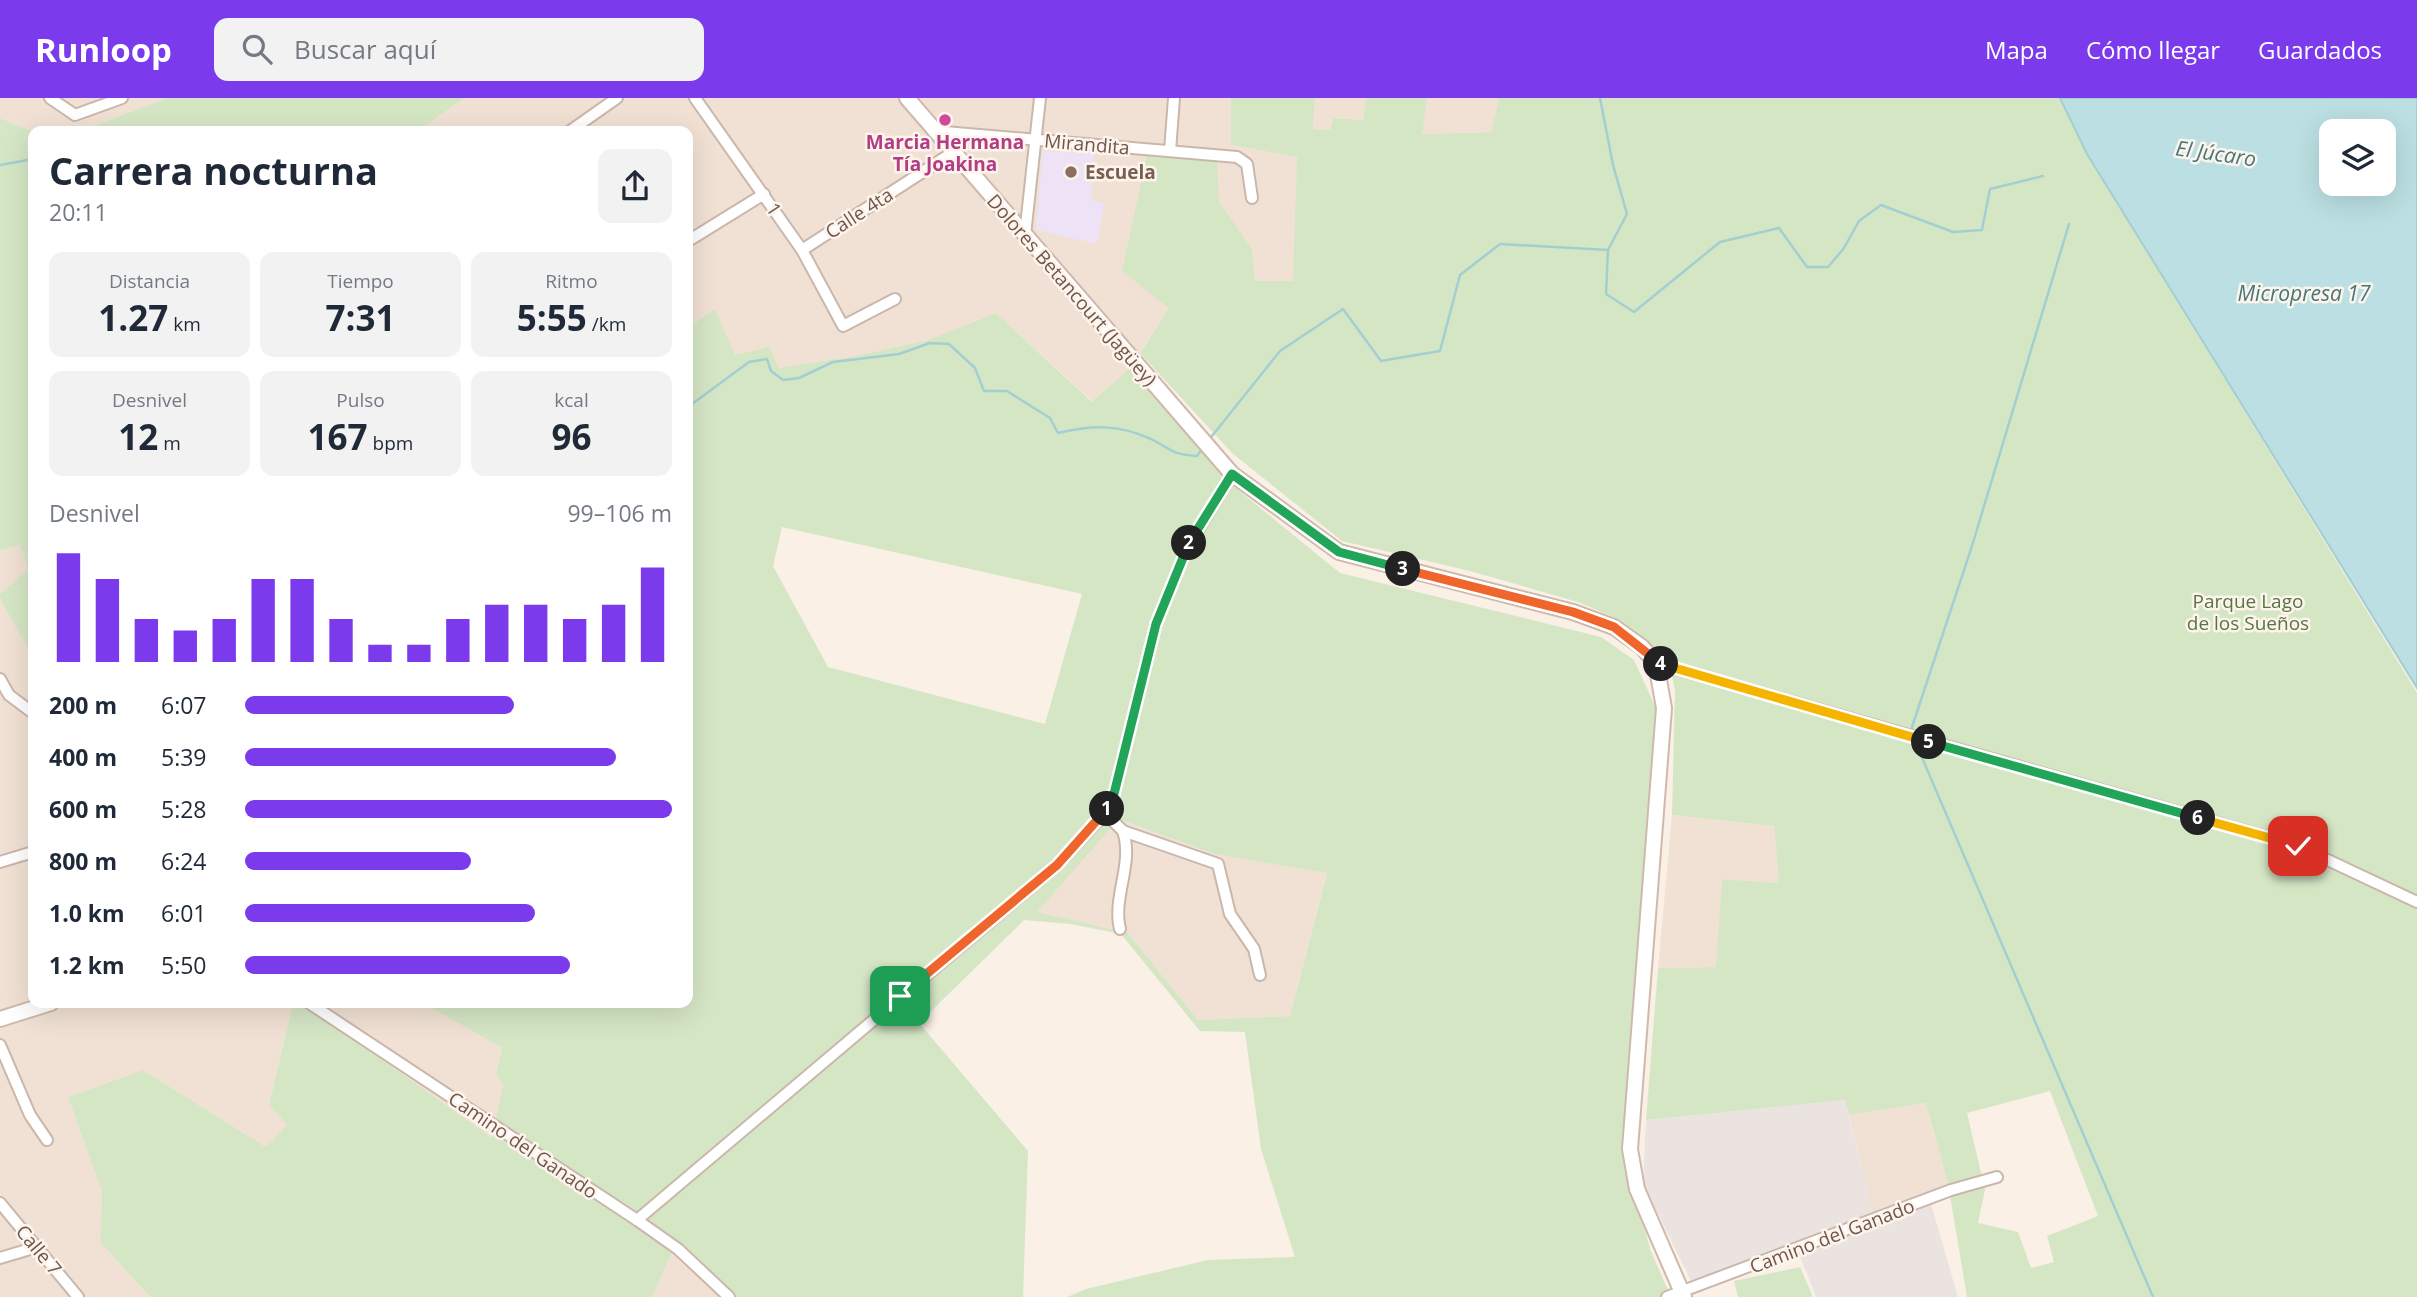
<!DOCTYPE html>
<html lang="es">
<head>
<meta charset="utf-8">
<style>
	body { margin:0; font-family:"Open Sans",sans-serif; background:#f2f2f3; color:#1f2937; height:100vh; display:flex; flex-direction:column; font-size:26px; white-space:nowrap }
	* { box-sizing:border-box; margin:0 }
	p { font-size:23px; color:#747a83 }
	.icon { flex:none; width:38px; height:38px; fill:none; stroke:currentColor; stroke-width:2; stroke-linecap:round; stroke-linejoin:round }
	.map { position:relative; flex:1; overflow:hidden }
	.sheet { position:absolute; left:28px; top:28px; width:665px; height:882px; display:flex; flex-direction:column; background:#fff; border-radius:14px; box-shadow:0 7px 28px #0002 }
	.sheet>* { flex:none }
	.tools { position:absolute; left:2319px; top:21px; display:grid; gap:14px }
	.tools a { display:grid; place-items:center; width:77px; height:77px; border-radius:14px; background:#fff; box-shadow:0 7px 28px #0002; font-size:35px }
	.pin { position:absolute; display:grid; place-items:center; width:60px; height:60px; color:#fff; margin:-30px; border-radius:14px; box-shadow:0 4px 10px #0006 }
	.km { position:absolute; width:35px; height:35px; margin:-18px; border-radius:50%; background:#222; color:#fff; font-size:19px; line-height:35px; text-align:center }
	.round { display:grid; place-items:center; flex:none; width:74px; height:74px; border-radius:14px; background:#f2f2f3 }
	.overview { display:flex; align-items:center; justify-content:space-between; height:119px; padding:0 21px }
	h1 { font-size:38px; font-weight:700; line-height:52px }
	.metrics { display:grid; grid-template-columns:repeat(3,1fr); gap:10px; height:119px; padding:7px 21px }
	.metrics div { display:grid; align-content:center; border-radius:14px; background:#f2f2f3; text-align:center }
	.metrics b { font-size:35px; font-weight:700 }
	.metrics small { font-size:19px; font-weight:400 }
	.metrics p { font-size:19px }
	.chart { height:196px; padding:14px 21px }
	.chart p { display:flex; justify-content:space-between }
	.chart svg { width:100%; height:126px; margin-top:7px; stroke:#7c3aed; stroke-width:6 }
	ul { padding:0 21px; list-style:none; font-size:23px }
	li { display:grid; grid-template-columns:112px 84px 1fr; align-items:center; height:52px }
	li i { height:18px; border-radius:9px; background:#7c3aed }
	header { display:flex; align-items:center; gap:42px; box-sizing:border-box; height:98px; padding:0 35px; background:#7c3aed; color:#fff }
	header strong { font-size:33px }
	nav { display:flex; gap:38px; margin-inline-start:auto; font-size:24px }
	.search { width:490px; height:63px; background:#f2f2f3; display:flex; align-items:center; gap:18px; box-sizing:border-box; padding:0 24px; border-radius:14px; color:#747a83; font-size:26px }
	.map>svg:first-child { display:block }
	.residential { fill:#f1e1d4 }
	.industrial { fill:#eae3df }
	.education { fill:#ede2f6 }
	.green { fill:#d5e6c5; fill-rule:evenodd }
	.water { fill:#bbdfe2; stroke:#a3cfd2; stroke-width:2; fill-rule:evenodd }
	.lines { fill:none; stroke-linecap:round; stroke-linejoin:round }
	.stream { stroke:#a3cfd2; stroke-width:2.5 }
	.street-casing { stroke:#cab7ac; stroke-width:14 }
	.secondary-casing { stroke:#cfb9ad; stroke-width:18 }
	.street { stroke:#fff; stroke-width:10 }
	.secondary { stroke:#fff; stroke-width:14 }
	.split-1-casing { stroke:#fff; stroke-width:14 }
	.split-2-casing { stroke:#fff; stroke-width:14 }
	.split-3-casing { stroke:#fff; stroke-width:14 }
	.split-4-casing { stroke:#fff; stroke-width:14 }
	.split-5-casing { stroke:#fff; stroke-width:14 }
	.split-6-casing { stroke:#fff; stroke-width:14 }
	.split-7-casing { stroke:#fff; stroke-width:14 }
	.split-1 { stroke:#f0652b; stroke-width:9 }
	.split-2 { stroke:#22a559; stroke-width:9 }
	.split-3 { stroke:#22a559; stroke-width:9 }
	.split-4 { stroke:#f0652b; stroke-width:9 }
	.split-5 { stroke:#f5b400; stroke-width:9 }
	.split-6 { stroke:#22a559; stroke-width:9 }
	.split-7 { stroke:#f5b400; stroke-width:9 }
	.hotel-dot { fill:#d1479c; stroke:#fdf4eb; stroke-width:2.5 }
	.education-dot { fill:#8d6e63; stroke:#fdf4eb; stroke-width:2.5 }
	.labels { text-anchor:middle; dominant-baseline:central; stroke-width:5; stroke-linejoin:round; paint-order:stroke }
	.hotel-label { font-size:19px; font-weight:bold; fill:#b23c85; stroke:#fdf4eb }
	.street-label { font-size:19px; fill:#70564d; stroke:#fdf4eb }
	.education-label { font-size:19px; font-weight:bold; fill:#785e54; stroke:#fdf4eb; text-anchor:start }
	.park-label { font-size:19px; fill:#587546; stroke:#fdf4eb }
	.water-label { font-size:21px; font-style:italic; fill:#45777b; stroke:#fdf4eb }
</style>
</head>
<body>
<header>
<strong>Runloop</strong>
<div class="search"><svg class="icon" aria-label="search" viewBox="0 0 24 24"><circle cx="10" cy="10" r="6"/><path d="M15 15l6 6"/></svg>Buscar aquí</div>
<nav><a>Mapa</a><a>Cómo llegar</a><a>Guardados</a></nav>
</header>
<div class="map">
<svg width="2417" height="1199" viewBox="0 0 2417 1199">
	<rect width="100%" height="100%" fill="#faf0e5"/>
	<g class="residential">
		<polygon points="0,0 167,0 80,33 33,34 0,20"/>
		<polygon points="465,0 1231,0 1231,47 1297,59 1296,175 1293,183 1255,183 1252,151 1219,103 1169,210 1129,271 1093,304 996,215 928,242 855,258 778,270 735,257 715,211 688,229 688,33 417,33"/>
		<polygon points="1315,0 1366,0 1363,22 1333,20 1330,32 1313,31"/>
		<polygon points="1427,0 1499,0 1491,34 1421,36"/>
		<polygon points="20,447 30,471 0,496 0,453"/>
		<polygon points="0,501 33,560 33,905 293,905 269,1007 287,1027 266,1049 143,972 68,999 102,1094 100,1144 150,1199 0,1199"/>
		<polygon points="1672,717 1774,728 1779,785 1722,781 1717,869 1658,870"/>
		<polygon points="1119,721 1214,756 1327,774 1290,918 1198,922 1128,835 1036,814"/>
		<polygon points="303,905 422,905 502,950 496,976 503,987 493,1041"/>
		<polygon points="1926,1005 1948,1086 1929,1099 1873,1119 1849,1017"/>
		<polygon points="673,1152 723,1199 652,1199"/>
	</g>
	<polygon class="industrial" points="1845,1002 1873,1118 1929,1099 1958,1199 1816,1199 1796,1148 1692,1185 1643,1085 1646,1022"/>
	<polygon class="education" points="1043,53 1094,56 1091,102 1104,106 1097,146 1036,132"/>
	<g class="green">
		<polygon points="167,0 465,0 417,33 80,33"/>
		<path d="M 1231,0 L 1315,0 L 1313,31 L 1330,32 L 1333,20 L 1363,22 L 1366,0 L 1427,0 L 1422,36 L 1491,34 L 1499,0 L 2060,0 L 2087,56 L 2417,595 L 2417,1199 L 1967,1199 L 1948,1086 L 1926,1005 L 1849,1017 L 1845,1002 L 1646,1022 L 1658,870 L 1716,869 L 1722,781 L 1779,785 L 1774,728 L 1672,717 L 1675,592 L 1669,565 L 1618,521 L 1578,504 L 1470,473 L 1342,443 L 1232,355 L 1140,255 L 1169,210 L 1122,173 L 1147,57 L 1217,64 L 1219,103 L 1252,151 L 1255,183 L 1293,183 L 1297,59 L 1231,47 ZM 2050,993 L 2098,1118 L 2047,1138 L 2054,1164 L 2031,1170 L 2018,1134 L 1978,1125 L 1985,1092 L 1967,1015 Z"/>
		<polygon points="0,20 33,34 33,560 0,501 0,496 29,471 20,447 0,453"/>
		<path d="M 715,211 L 735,257 L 770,249 L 778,270 L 855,258 L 928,242 L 996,215 L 1092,304 L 1129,271 L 1232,387 L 1340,475 L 1601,539 L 1634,562 L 1659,617 L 1646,749 L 1624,1049 L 1650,1151 L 1671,1199 L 1067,1199 L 1086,1191 L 1208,1162 L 1295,1159 L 1261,1051 L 1245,934 L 1200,933 L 1121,836 L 1071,826 L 1024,822 L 919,925 L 1028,1053 L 1023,1199 L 723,1199 L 673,1152 L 652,1199 L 150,1199 L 100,1144 L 102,1094 L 68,999 L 143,972 L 266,1049 L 287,1027 L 269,1007 L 293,905 L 303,905 L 492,1040 L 503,987 L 496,976 L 502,950 L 422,905 L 688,905 L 688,229 ZM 782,429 L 1082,496 L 1045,626 L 828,569 L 773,468 ZM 1119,721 L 1214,756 L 1327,775 L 1290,918 L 1198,922 L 1128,835 L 1037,814 Z"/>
		<polygon points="1800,1169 1813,1199 1738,1199 1734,1183"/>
	</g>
	<path class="water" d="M 2060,0 L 2417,0 L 2417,590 L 2087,56 ZM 2331,33 L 2384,33 L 2384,86 L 2331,86 Z"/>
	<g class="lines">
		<g class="stream">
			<polyline points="1600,0 1613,67 1627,116 1608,152"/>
			<polyline points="0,67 33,61"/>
			<path d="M 688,309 L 749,264 L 767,261 L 771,273 L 783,282 L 799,280 L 833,264 L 899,256 L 930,245 L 949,246 L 975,270 L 984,293 L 1007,293 L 1050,320 L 1058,335 C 1092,327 1118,326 1151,341 C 1173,352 1170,356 1197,358 L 1202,351"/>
			<polyline points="1208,343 1280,253 1343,211 1381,263 1440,253 1460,177 1500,146 1608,152 1606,196 1634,214 1720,144 1779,130 1807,169 1828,169 1844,150 1859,123 1881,107 1953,134 1982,132 1990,91 2043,78"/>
			<polyline points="1913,635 1912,629 1972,448 2069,126"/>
			<polyline points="1914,641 2153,1199"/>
		</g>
		<g class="street-casing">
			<g id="street">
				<polyline points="50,0 75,17 122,0"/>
				<polyline points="695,0 802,152 843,228 895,201"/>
				<polyline points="570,33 617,0"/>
				<polyline points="933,33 1237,59 1247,66 1252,100"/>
				<polyline points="1170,53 1174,0"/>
				<polyline points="1025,137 1040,0"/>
				<polyline points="688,143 764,96"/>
				<polyline points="802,152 952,55"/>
				<polyline points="1656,565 2298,748 2417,804"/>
				<polyline points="0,581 9,597 33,615"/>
				<polyline points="1105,715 1123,733 1218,766 1230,816 1254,851 1260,877"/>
				<polyline points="0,764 33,754"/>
				<path d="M 1120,831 C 1112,799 1134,766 1123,733"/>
				<polyline points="309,905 637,1122 678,1151 729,1199"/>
				<polyline points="0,947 30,1017 47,1042"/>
				<polyline points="0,1105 78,1199"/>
				<polyline points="637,1122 1057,767 1105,715 1113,700 1156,526 1187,450 1232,376"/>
				<polyline points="0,1160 37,1149"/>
				<polyline points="1667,1199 1951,1092 1997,1079"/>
			</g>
		</g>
		<g class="secondary-casing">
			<g id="secondary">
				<polyline points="907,0 1232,376 1339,454 1573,514 1614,529 1642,549 1656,565 1664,610 1630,1051 1637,1091 1684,1199"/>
				<polyline points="0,921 51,905"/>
			</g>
		</g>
		<use href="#street" class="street"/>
		<use href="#secondary" class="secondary"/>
	</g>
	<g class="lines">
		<g class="split-1-casing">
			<polyline id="split-1" points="900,898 1057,767 1107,711"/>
		</g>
		<g class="split-2-casing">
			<polyline id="split-2" points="1107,711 1113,700 1156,526 1189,445"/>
		</g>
		<g class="split-3-casing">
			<polyline id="split-3" points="1189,445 1232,376 1339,454 1403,471"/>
		</g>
		<g class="split-4-casing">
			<polyline id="split-4" points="1403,471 1573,514 1614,529 1661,566"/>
		</g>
		<g class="split-5-casing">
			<polyline id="split-5" points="1661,566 1929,644"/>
		</g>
		<g class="split-6-casing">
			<polyline id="split-6" points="1929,644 2198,720"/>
		</g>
		<g class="split-7-casing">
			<polyline id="split-7" points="2198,720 2298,748"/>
		</g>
		<use href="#split-1" class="split-1"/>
		<use href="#split-2" class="split-2"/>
		<use href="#split-3" class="split-3"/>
		<use href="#split-4" class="split-4"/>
		<use href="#split-5" class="split-5"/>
		<use href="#split-6" class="split-6"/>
		<use href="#split-7" class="split-7"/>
	</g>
	<circle class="hotel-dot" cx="945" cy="22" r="7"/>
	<circle class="education-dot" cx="1071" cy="74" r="7"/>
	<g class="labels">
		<g class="hotel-label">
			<text x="945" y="44">Marcia Hermana<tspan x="945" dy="22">Tía Joakina</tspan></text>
		</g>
		<g class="street-label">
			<text transform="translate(1087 46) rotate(5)">Mirandita</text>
			<text transform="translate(774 111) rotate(56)">1</text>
			<text transform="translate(859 115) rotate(-33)">Calle 4ta</text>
			<text transform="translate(1072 192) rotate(49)">Dolores Betancourt (Jagüey)</text>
			<text transform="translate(523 1047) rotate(34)">Camino del Ganado</text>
			<text transform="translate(1832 1138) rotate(-21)">Camino del Ganado</text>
			<text transform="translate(39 1152) rotate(50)">Calle 7</text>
		</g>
		<g class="education-label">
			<text x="1085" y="74">Escuela</text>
		</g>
		<g class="park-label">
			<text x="2248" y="503">Parque Lago<tspan x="2248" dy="22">de los Sueños</tspan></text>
		</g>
		<g class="water-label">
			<text transform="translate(2216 55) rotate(8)">El Júcaro</text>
			<text x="2304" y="195">Micropresa 17</text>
		</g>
	</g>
</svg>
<div class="tools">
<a><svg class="icon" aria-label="layers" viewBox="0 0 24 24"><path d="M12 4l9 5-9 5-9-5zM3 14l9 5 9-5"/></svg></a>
</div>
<div class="pin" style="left:900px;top:898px;background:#1e9e55"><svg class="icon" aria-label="arrive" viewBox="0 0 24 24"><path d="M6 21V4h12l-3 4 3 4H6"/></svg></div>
<div class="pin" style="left:2298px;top:748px;background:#d93025"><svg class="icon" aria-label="check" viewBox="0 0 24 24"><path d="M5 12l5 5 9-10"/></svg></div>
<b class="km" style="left:1107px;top:711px">1</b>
<b class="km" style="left:1189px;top:445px">2</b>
<b class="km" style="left:1403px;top:471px">3</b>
<b class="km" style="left:1661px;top:566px">4</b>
<b class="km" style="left:1929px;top:644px">5</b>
<b class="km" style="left:2198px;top:720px">6</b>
<section class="sheet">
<div class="overview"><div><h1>Carrera nocturna</h1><p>20:11</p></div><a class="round"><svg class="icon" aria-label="share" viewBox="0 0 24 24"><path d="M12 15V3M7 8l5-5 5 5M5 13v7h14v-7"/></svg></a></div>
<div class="metrics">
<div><p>Distancia</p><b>1.27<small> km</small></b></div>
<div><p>Tiempo</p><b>7:31</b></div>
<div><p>Ritmo</p><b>5:55<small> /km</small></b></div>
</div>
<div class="metrics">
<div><p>Desnivel</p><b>12<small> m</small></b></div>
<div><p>Pulso</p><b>167<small> bpm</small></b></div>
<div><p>kcal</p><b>96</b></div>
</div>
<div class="chart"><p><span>Desnivel</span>99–106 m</p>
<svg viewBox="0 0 160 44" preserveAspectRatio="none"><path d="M5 44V6M15 44V15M25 44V29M35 44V33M45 44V29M55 44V15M65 44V15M75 44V29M85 44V38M95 44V38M105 44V29M115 44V24M125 44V24M135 44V29M145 44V24M155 44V11"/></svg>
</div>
<ul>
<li><b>200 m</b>6:07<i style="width:63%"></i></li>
<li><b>400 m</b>5:39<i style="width:87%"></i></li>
<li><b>600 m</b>5:28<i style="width:100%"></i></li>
<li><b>800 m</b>6:24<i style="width:53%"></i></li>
<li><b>1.0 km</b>6:01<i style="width:68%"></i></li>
<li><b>1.2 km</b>5:50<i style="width:76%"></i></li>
</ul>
</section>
</div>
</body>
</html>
